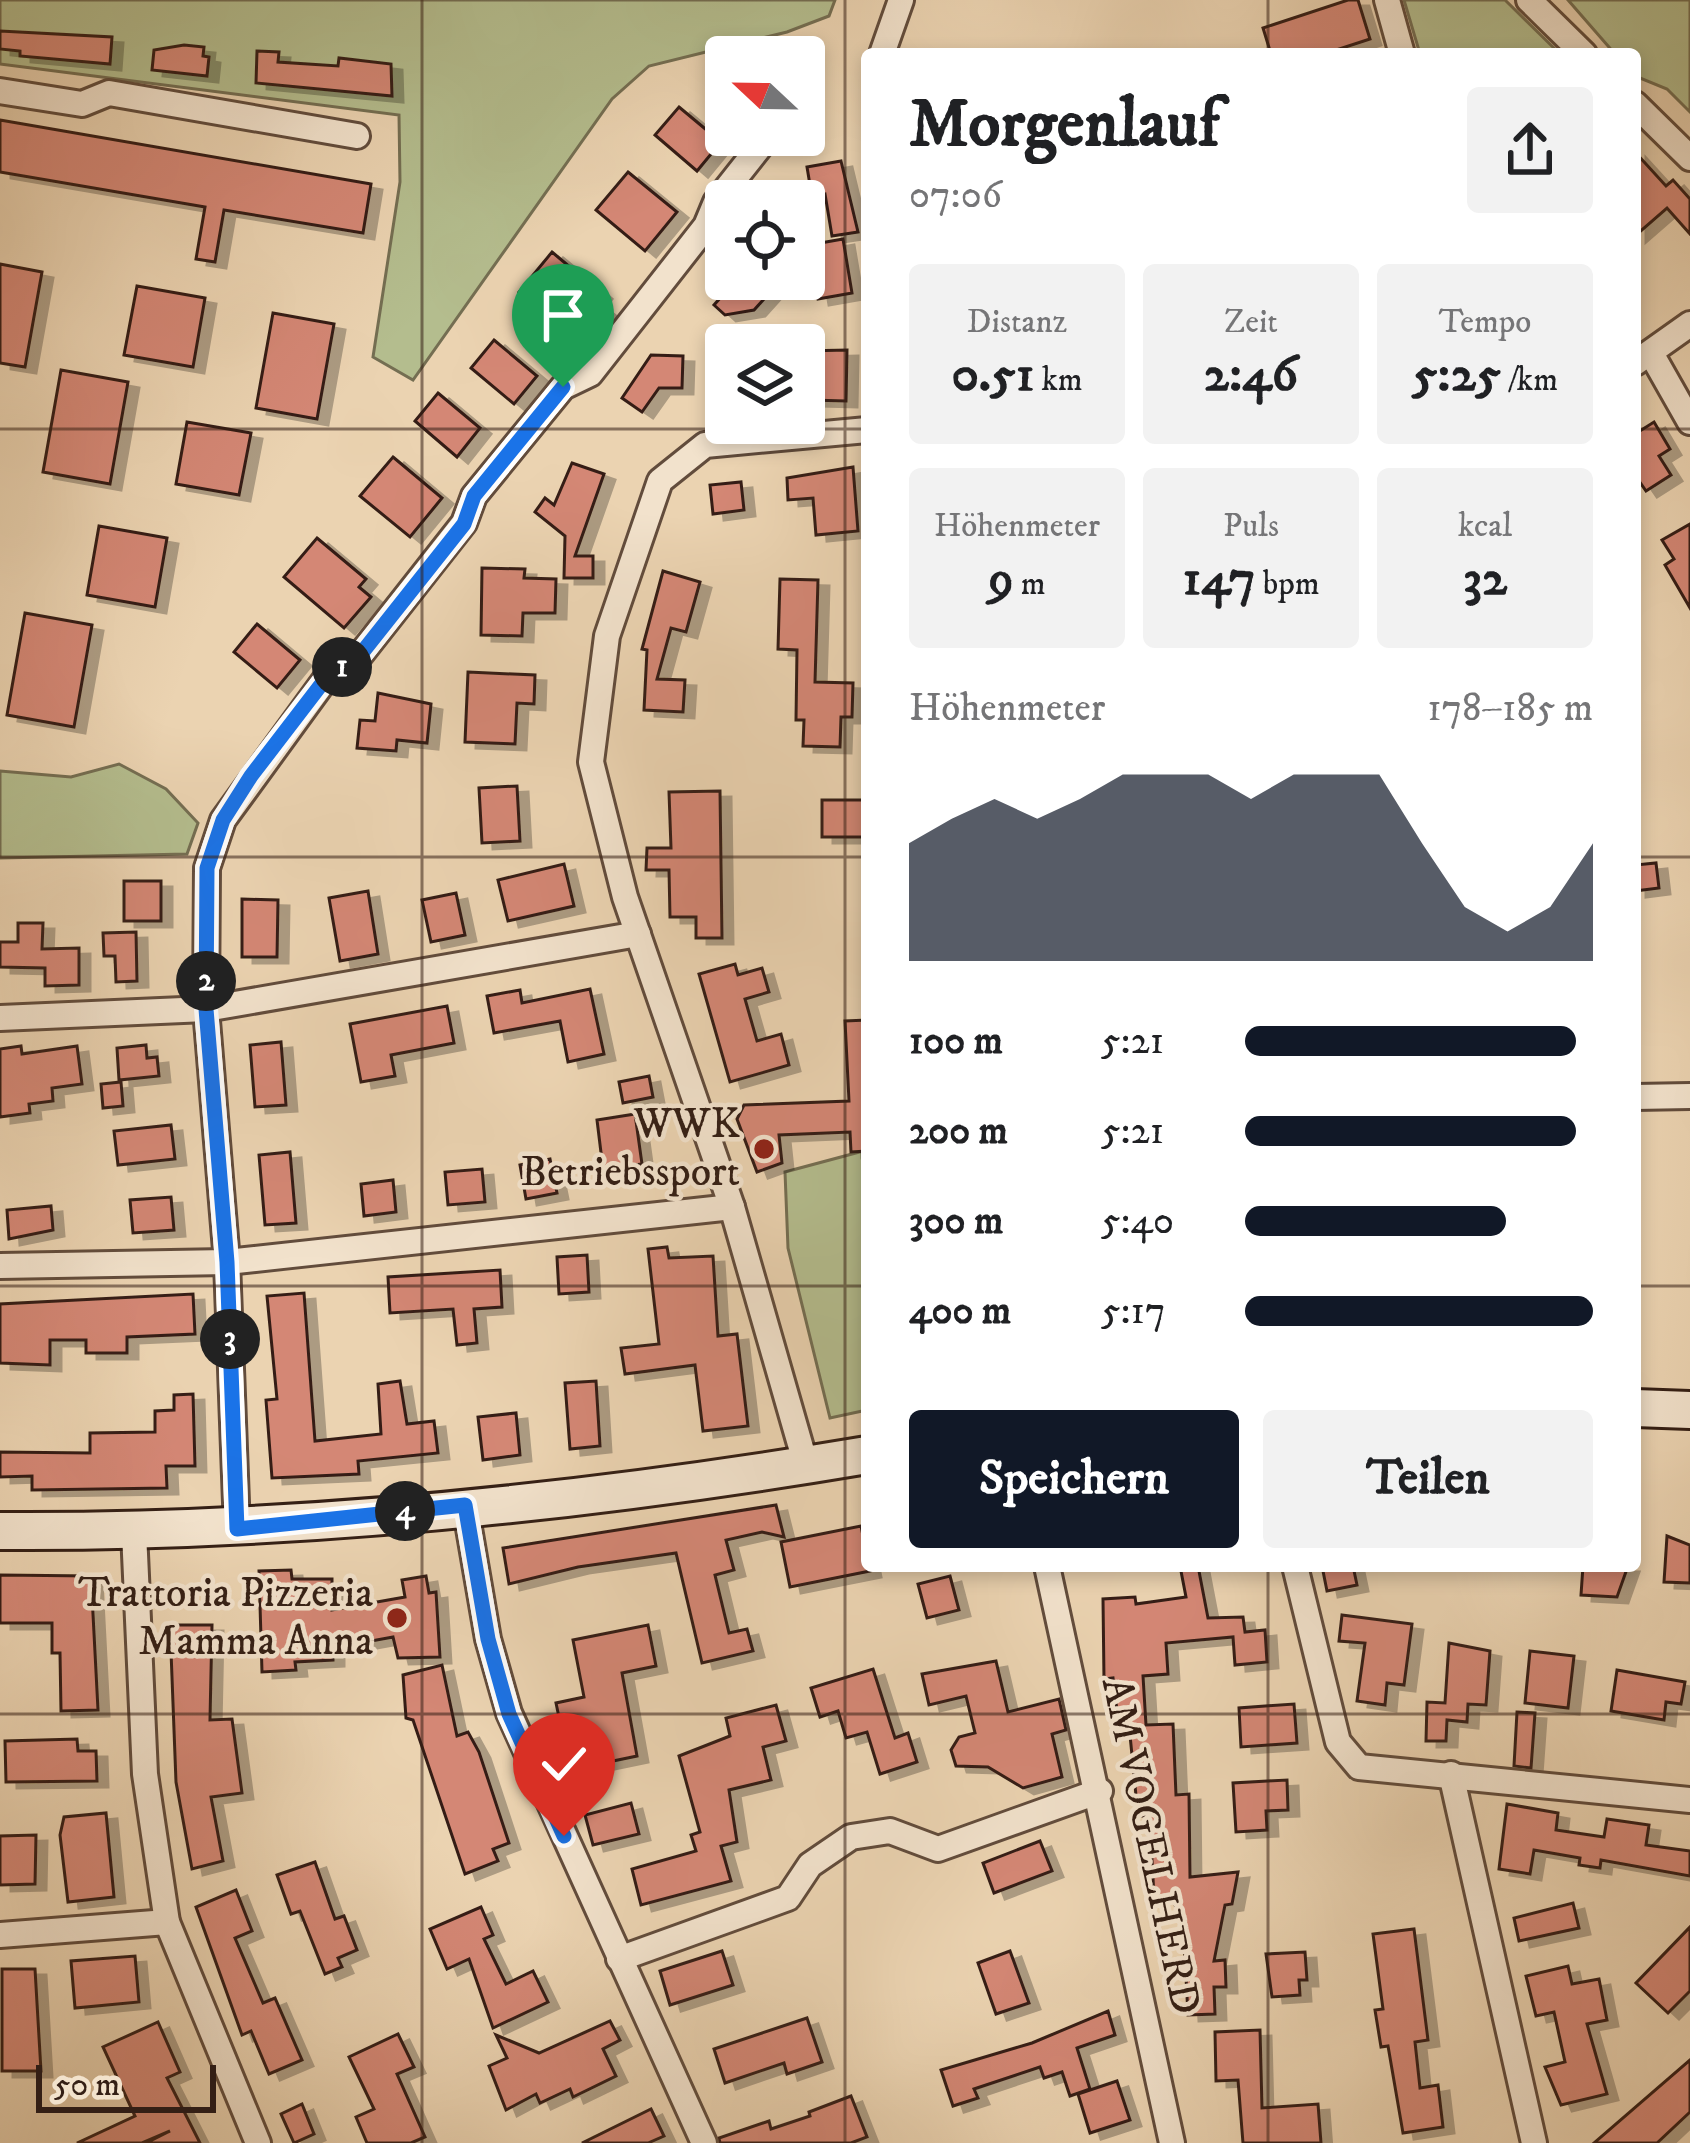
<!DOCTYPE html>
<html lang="de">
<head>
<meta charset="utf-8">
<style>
	body { margin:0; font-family:"IM FELL DW Pica",serif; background:#f2f2f2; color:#202124; height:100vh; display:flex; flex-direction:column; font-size:45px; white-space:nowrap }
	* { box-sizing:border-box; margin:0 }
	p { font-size:39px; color:#757577 }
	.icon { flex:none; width:66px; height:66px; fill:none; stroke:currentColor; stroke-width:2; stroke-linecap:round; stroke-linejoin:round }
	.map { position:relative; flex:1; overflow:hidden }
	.details { position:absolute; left:861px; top:48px; width:780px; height:1524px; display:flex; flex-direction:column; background:#fff; border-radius:12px; box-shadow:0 6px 18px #0003 }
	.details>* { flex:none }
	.needle { width:78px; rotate:292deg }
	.tools { position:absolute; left:705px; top:36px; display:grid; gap:24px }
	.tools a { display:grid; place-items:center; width:120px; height:120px; border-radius:12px; background:#fff; box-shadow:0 6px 18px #0003; font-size:60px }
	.scale { position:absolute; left:36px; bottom:30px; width:180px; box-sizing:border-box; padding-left:12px; border:6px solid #341f15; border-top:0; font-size:33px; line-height:42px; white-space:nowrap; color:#341f15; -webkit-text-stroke:9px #f2e2cc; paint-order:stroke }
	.pin { position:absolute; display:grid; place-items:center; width:102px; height:102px; color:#fff; margin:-123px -51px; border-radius:50% 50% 50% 0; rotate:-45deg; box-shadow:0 0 12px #0007 }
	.pin .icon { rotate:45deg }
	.km { position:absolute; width:60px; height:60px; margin:-30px; border-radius:50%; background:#222; color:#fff; font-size:33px; line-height:60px; text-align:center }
	.round { display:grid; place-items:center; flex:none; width:126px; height:126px; border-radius:12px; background:#f2f2f2 }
	.headline { display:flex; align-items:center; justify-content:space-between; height:204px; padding:0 48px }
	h1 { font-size:66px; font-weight:800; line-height:90px }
	.stats { display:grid; grid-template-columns:repeat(3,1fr); gap:18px; height:204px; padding:12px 48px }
	.stats div { display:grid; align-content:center; border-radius:12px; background:#f2f2f2; text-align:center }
	.stats b { font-size:51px; font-weight:800 }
	.stats small { font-size:33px; font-weight:400 }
	.stats p { font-size:33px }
	.chart { height:336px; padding:24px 48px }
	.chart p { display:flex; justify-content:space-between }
	.chart svg { width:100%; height:216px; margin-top:12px; fill:#111827; opacity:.7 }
	.button { display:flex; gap:24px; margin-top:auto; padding:24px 48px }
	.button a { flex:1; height:138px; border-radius:12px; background:#111827; color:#fff; font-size:48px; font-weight:800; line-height:138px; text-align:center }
	.button a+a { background:#f2f2f2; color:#202124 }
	ul { padding:0 48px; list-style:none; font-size:39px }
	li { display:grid; grid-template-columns:192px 144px 1fr; align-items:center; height:90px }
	li i { height:30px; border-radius:15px; background:#111827 }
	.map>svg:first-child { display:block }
	.green { fill:#b4bd8e; stroke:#746e52; stroke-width:3 }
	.building { fill:#d48775; stroke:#341f15; stroke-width:3; filter:url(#shadow) }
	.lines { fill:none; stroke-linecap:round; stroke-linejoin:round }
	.street-casing { stroke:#624c3c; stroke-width:30 }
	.secondary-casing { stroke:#341f15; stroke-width:42 }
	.street { stroke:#f2e2cc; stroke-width:24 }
	.secondary { stroke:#f2e2cc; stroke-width:36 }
	.route-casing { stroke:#fff; stroke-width:24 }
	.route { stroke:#1a73e8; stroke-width:15 }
	.grid { fill:none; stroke:#341f15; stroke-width:3; stroke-opacity:0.55 }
	.poi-dot { fill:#8f2418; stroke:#f2e2cc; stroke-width:4.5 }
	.labels { text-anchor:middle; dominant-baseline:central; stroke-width:9; stroke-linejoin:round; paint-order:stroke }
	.poi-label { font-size:42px; fill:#341f15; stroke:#f2e2cc; text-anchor:end }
	.street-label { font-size:42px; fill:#341f15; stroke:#f2e2cc }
</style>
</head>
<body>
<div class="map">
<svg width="1690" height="2143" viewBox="0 0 1690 2143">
	<defs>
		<filter id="shadow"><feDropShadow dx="11" dy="6" stdDeviation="0" flood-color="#0004"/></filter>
	</defs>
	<rect width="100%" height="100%" fill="#ebd3b1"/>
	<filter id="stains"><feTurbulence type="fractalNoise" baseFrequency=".00167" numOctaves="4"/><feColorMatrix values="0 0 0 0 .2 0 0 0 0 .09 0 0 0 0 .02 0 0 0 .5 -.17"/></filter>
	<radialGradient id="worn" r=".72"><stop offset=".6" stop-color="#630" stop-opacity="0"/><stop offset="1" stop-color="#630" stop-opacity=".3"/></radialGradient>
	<g class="green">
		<polygon points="0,0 835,0 829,16 787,32 649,66 612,99 413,380 373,357 400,182 399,115 0,64"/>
		<polygon points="1404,0 1505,0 1560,54 1420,54"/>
		<polygon points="1568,0 1690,0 1690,112 1667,89 1635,76 1635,54 1615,54"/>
		<polygon points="119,764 166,789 198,823 187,854 0,858 0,771 71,777"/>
		<polygon points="867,1150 867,1410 830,1418 788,1248 785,1172"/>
	</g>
	<g class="building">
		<polygon points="1348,0 1358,0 1370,39 1324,54 1271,54 1263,28"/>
		<polygon points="0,31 112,37 110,64 20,56 20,51 0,49"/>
		<polygon points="184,45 204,47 203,56 209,57 207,76 152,70 154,50"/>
		<polygon points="257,51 279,52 278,62 338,66 339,58 391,64 392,96 256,83"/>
		<polygon points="679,107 721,142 697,171 655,135"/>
		<polygon points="0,120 371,184 363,233 224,210 215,262 196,259 205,207 0,172"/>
		<polygon points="1635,152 1666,186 1673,180 1690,199 1690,234 1667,208 1635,236"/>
		<polygon points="841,161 858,232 832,236 825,194 812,197 807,167"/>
		<polygon points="628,172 677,212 645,251 596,210"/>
		<polygon points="843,239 852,293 818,299 809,245"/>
		<polygon points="552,252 601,293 595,302 606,311 580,343 519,292"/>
		<polygon points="0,264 42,272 25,367 0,363"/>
		<polygon points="737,279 782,279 754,310 725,315 714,305"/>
		<polygon points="137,286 205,298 193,367 124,355"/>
		<polygon points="273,313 334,324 317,419 256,408"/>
		<polygon points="494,340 537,376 514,404 471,368"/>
		<polygon points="847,350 846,401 810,400 804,351"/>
		<polygon points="651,355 683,356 682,388 659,388 642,412 622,398"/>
		<polygon points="61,370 128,382 110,484 43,472"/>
		<polygon points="438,393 480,428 457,457 415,421"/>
		<polygon points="187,422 251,433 239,495 176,484"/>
		<polygon points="1654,422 1670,449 1659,456 1671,475 1646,491 1635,475 1635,434"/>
		<polygon points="393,457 442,498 410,537 360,496"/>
		<polygon points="572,463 604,474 575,556 593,556 593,578 564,578 565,536 535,512 545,498 554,505"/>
		<polygon points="853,467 858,531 816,535 813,498 788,500 787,478"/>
		<polygon points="741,482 744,510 713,514 710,485"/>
		<polygon points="1690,524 1690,608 1665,565 1674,559 1662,540"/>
		<polygon points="99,526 167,538 155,607 87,595"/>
		<polygon points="317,538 366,579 359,587 371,597 344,628 284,577"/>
		<polygon points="482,568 525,569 524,578 556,579 555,613 523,613 522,636 481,635"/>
		<polygon points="663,571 700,582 686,632 671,628 657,679 685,680 683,712 644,710 647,650 642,649"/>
		<polygon points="780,579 818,580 815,682 853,683 852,717 841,717 840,747 803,746 804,720 796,720 797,650 778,649"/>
		<polygon points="25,613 92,625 74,727 7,715"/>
		<polygon points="257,624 300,660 277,688 234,652"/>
		<polygon points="468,672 535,675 534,704 517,703 515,744 465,742"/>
		<polygon points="378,693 431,704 427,743 397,740 396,751 357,748 360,720 375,721"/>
		<polygon points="517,786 520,841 482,843 479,788"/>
		<polygon points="720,791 722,938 696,938 696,917 670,917 669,870 646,870 647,848 671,848 669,792"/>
		<rect x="822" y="800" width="45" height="37"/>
		<polygon points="1656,863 1659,888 1635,891 1635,865"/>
		<polygon points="564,864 574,906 508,921 498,880"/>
		<rect x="124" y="881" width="37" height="40"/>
		<polygon points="368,891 378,954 340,961 329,898"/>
		<polygon points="456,893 465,935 431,942 422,900"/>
		<polygon points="242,899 278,900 277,957 242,957"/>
		<polygon points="18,923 43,923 42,949 79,948 79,985 45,986 45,968 0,967 0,942 18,942"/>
		<polygon points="136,932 137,981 116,982 115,956 104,956 103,933"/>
		<polygon points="735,964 738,975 762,968 769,992 745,999 757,1041 781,1034 789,1065 730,1082 699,974"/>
		<polygon points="590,989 604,1054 568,1062 560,1021 494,1033 487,996 520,990 522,1003"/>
		<polygon points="447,1006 454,1043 391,1055 395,1076 361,1082 350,1024"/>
		<polygon points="867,1020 867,1151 851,1152 850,1132 779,1135 782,1163 757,1172 737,1119 744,1105 849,1101 845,1021"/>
		<polygon points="281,1042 286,1105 255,1107 250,1045"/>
		<polygon points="146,1045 147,1058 157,1057 159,1076 119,1080 117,1048"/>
		<polygon points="21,1046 22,1054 77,1046 82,1084 52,1088 53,1101 29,1104 30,1113 0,1117 0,1049"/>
		<polygon points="649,1076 653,1097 623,1103 619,1082"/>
		<polygon points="121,1082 123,1106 103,1108 101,1084"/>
		<polygon points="635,1114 642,1164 603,1169 597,1120"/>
		<polygon points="171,1125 175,1159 118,1165 114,1131"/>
		<polygon points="290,1152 296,1223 265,1225 259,1155"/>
		<polygon points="550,1159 557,1193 526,1199 520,1165"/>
		<polygon points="482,1169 485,1202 448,1205 445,1172"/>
		<polygon points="393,1180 396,1212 364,1216 361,1184"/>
		<polygon points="171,1197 174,1230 133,1233 130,1200"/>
		<polygon points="51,1206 53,1230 9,1239 7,1210"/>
		<polygon points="667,1247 669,1258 713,1256 718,1336 737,1334 748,1426 703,1431 695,1365 625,1374 621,1348 659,1344 648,1249"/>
		<polygon points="587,1255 589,1292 559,1294 557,1257"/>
		<polygon points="500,1270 502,1307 474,1309 477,1343 457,1345 453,1309 390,1313 388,1277"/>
		<polygon points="304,1293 315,1441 381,1434 378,1384 400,1381 407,1424 434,1421 438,1453 358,1461 359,1474 272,1478 266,1400 277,1399 267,1296"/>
		<polygon points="193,1294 195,1334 127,1337 127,1353 86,1353 86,1340 50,1340 50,1365 0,1363 0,1304"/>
		<polygon points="596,1381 600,1446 570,1449 565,1383"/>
		<polygon points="193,1394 195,1466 166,1466 167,1488 32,1490 32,1476 0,1477 0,1452 90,1453 90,1433 155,1432 155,1411 174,1410 174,1395"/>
		<polygon points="516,1413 520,1455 483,1460 478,1417"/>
		<polygon points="776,1505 784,1537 762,1532 726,1540 734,1570 715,1575 729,1633 747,1629 753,1651 702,1663 676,1553 578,1567 509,1584 503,1548"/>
		<polygon points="861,1526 870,1571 790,1587 781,1542"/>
		<polygon points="1667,1536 1690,1545 1690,1583 1664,1582"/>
		<polygon points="1180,1566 1198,1566 1208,1618 1243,1617 1245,1632 1265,1630 1267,1662 1235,1665 1233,1637 1166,1643 1168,1674 1143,1676 1146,1725 1173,1724 1176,1795 1189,1794 1190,1877 1238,1872 1232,1904 1225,1905 1214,1961 1225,1960 1226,1987 1214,1987 1215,2014 1188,2015 1183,1921 1170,1895 1154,1896 1151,1843 1146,1816 1138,1816 1130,1735 1120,1735 1113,1678 1104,1679 1103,1599 1135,1597 1136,1604 1186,1597"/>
		<polygon points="1322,1566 1353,1566 1357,1585 1327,1591"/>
		<polygon points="1583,1566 1628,1566 1617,1597 1581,1595"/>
		<polygon points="291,1570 292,1579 332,1579 332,1610 405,1597 402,1580 426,1576 429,1593 436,1592 440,1657 398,1658 393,1637 333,1648 333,1660 295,1662 296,1670 262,1672 259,1571"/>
		<polygon points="0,1575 91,1576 98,1710 61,1711 60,1653 52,1653 52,1623 0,1623"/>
		<polygon points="950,1576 959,1610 927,1618 918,1584"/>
		<polygon points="1342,1615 1412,1624 1404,1685 1387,1683 1385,1705 1357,1701 1365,1643 1339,1641"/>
		<polygon points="170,1625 212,1625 210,1720 232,1719 242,1793 211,1797 223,1861 192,1869 176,1782"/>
		<polygon points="648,1625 656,1666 622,1673 637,1756 570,1770 556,1703 584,1697 573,1640"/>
		<polygon points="1449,1643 1490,1651 1486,1705 1468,1704 1467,1722 1447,1720 1446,1741 1426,1741 1427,1702 1445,1703"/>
		<polygon points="1530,1651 1574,1656 1568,1708 1525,1703"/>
		<polygon points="996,1661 1008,1712 1059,1699 1066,1730 1052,1734 1062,1777 1023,1788 988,1767 956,1766 951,1750 959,1737 975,1733 966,1696 929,1705 922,1674"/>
		<polygon points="442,1665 457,1736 468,1732 479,1752 509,1843 493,1849 498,1861 465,1874 413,1720 406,1718 403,1675"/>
		<polygon points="873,1669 895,1738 908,1733 917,1762 880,1774 867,1732 846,1738 838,1711 820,1717 811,1688"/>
		<polygon points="1617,1670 1685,1682 1681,1704 1666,1702 1664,1720 1611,1711"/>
		<polygon points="1294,1704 1297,1743 1241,1747 1239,1708"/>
		<polygon points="776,1705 786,1741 763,1747 771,1780 729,1790 737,1842 721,1846 731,1881 641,1905 632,1869 696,1851 691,1835 700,1832 679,1756 730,1736 726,1718"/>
		<polygon points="1517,1712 1535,1713 1531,1768 1514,1766"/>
		<polygon points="77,1739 78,1751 96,1751 97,1781 6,1782 5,1741"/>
		<polygon points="1287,1780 1288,1810 1266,1811 1267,1830 1236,1832 1233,1783"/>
		<polygon points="631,1803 639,1834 593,1845 585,1815"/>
		<polygon points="1507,1804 1558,1813 1556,1830 1604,1837 1607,1819 1649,1825 1646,1845 1690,1851 1690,1876 1601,1860 1600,1868 1579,1865 1580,1858 1534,1850 1530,1874 1499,1869"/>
		<polygon points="106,1813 114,1897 68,1902 60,1835 64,1817"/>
		<polygon points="36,1835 35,1884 0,1885 0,1836"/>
		<polygon points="1040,1841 1052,1871 994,1893 983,1863"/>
		<polygon points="315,1862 335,1919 344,1916 357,1950 338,1958 342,1967 325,1974 300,1911 291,1914 277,1875"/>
		<polygon points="236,1890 252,1931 235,1938 263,2003 275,1998 302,2060 269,2074 251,2031 242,2035 196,1907"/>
		<polygon points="1573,1903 1579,1928 1519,1941 1514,1918"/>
		<polygon points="481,1907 493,1935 484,1939 506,1984 533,1971 548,2002 493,2028 469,1959 447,1969 430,1929"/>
		<polygon points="1690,1927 1690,1991 1668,2013 1636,1983"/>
		<polygon points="1414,1929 1428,2040 1415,2042 1420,2088 1438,2085 1443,2127 1403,2133 1388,2046 1381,2047 1375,2010 1383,2009 1373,1934"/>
		<polygon points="722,1951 733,1985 670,2005 660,1971"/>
		<polygon points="1010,1951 1029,2003 996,2014 978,1963"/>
		<polygon points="1305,1952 1307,1980 1299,1980 1300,1995 1272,1997 1266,1954"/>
		<polygon points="135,1956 139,2002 75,2008 71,1961"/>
		<polygon points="1568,1966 1572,1984 1599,1979 1607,2020 1587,2024 1607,2094 1561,2105 1545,2067 1565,2062 1554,2012 1536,2016 1526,1976"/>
		<polygon points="2,1969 35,1969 41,2071 2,2071"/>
		<polygon points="1108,2011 1115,2035 1077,2048 1090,2089 1070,2096 1062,2072 1044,2078 1040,2067 974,2089 978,2098 953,2106 941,2070 1032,2043"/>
		<polygon points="807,2018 822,2062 787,2074 784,2063 725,2083 714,2049"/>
		<polygon points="610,2021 620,2040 603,2049 616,2076 573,2097 570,2089 540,2103 536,2094 506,2110 489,2066 507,2058 496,2035 539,2053"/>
		<polygon points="158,2022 180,2072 167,2078 200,2143 146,2143 170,2131 142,2143 77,2143 135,2116 103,2047"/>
		<polygon points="1260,2030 1262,2108 1318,2104 1321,2143 1243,2143 1238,2080 1216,2081 1215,2032"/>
		<polygon points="398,2034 414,2067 397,2074 425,2137 411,2143 367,2143 356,2117 374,2109 349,2057"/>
		<polygon points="1690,2060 1690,2112 1657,2143 1594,2143"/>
		<polygon points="1117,2081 1130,2120 1090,2133 1078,2094"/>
		<polygon points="851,2096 867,2137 851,2143 720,2143 719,2138 769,2121 771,2129 810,2116 809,2112"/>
		<polygon points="302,2104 314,2134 294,2143 281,2114"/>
		<polygon points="651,2109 664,2136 648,2143 582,2143"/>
	</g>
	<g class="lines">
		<g class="street-casing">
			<g id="street">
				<polyline points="1387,0 1402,54"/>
				<polyline points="1529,0 1584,54"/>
				<polyline points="882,54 901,0"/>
				<polyline points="0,91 82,104 109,93 357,136"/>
				<polyline points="1635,104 1690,158"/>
				<polyline points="1652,355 1690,422"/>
				<polyline points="1635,363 1690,324"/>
				<polyline points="0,1018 206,1009 638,934"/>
				<polyline points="1635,1097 1690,1096"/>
				<polyline points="0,1266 227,1262 732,1207"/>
				<polyline points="806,1465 732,1207 625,897 591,762 607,636 660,481 705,445 867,430"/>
				<polyline points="465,1505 488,1639 509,1713 704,2143"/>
				<polyline points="237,1529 227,1262 206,1009 207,868 223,820 330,673 357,659 464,523 474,496 563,387 590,374 706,226 716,202 769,135"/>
				<polyline points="134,1532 145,1774 167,1922 258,2143"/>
				<polyline points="1047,1566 1172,2143"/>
				<polyline points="1295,1566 1338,1742 1359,1767 1690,1800"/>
				<polyline points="1451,1774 1534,2143"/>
				<polyline points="0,1935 167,1922"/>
				<polyline points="619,1959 788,1898 810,1865 851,1837 890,1831 938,1849 1100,1791"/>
			</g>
		</g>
		<g class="secondary-casing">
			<g id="secondary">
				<polyline points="1635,1408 1690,1410"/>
				<path d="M 0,1531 C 290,1533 581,1503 867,1455"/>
			</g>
		</g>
		<use href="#street" class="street"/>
		<use href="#secondary" class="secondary"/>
	</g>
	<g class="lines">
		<g class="route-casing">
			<polyline id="route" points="563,387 474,496 464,524 357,659 330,673 251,776 223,820 207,868 206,1009 227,1262 237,1529 465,1505 488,1639 509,1714 564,1836"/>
		</g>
		<use href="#route" class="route"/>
	</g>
	<path class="grid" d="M 422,0 L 422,2143M 845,0 L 845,2143M 1268,0 L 1268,54M 0,429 L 867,429M 1635,429 L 1690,429M 0,857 L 867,857M 1635,857 L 1690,857M 0,1286 L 867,1286M 1635,1286 L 1690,1286M 1268,1566 L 1268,2143M 0,1714 L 1690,1714"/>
	<g class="poi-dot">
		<circle cx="764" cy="1149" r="12"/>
		<circle cx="397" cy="1618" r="12"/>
	</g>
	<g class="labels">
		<g class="poi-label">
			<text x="740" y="1125">WWK<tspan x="740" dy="48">Betriebssport</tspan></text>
			<text x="373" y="1594">Trattoria Pizzeria<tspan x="373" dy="48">Mamma Anna</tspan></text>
		</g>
		<g class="street-label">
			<text transform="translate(1150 1846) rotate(78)">AM VOGELHERD</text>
		</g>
	</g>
	<rect width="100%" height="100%" filter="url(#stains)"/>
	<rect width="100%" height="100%" fill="url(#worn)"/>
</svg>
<div class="tools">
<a><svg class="needle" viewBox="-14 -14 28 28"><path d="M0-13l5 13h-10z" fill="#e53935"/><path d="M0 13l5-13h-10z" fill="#757577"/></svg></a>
<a><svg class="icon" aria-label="locate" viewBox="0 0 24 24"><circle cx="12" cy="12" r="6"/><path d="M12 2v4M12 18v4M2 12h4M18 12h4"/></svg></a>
<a><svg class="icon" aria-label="layers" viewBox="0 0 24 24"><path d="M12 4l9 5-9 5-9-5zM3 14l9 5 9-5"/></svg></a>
</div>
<div class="scale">50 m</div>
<div class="pin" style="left:563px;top:387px;background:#1e9e55"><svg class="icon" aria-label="arrive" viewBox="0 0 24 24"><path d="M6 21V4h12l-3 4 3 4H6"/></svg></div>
<div class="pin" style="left:564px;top:1836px;background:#d93025"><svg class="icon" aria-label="check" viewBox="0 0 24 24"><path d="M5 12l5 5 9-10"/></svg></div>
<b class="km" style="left:342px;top:667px">1</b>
<b class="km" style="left:206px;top:981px">2</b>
<b class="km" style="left:230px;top:1339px">3</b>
<b class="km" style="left:405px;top:1511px">4</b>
<section class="details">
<div class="headline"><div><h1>Morgenlauf</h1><p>07:06</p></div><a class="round"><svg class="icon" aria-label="share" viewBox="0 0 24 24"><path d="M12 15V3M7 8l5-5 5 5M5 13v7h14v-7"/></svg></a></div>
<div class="stats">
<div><p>Distanz</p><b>0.51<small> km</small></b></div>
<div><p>Zeit</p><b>2:46</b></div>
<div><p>Tempo</p><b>5:25<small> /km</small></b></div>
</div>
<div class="stats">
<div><p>Höhenmeter</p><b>9<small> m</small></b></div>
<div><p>Puls</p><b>147<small> bpm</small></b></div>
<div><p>kcal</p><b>32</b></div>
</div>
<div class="chart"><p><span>Höhenmeter</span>178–185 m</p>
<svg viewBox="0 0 160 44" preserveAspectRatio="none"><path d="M0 44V20L10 15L20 11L30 15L40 11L50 6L60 6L70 6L80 11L90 6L100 6L110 6L120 20L130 33L140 38L150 33L160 20V44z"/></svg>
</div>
<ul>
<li><b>100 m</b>5:21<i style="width:95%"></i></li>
<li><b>200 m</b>5:21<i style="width:95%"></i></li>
<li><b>300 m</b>5:40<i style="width:75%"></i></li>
<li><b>400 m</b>5:17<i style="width:100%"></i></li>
</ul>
<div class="button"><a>Speichern</a><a>Teilen</a></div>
</section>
</div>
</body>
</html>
